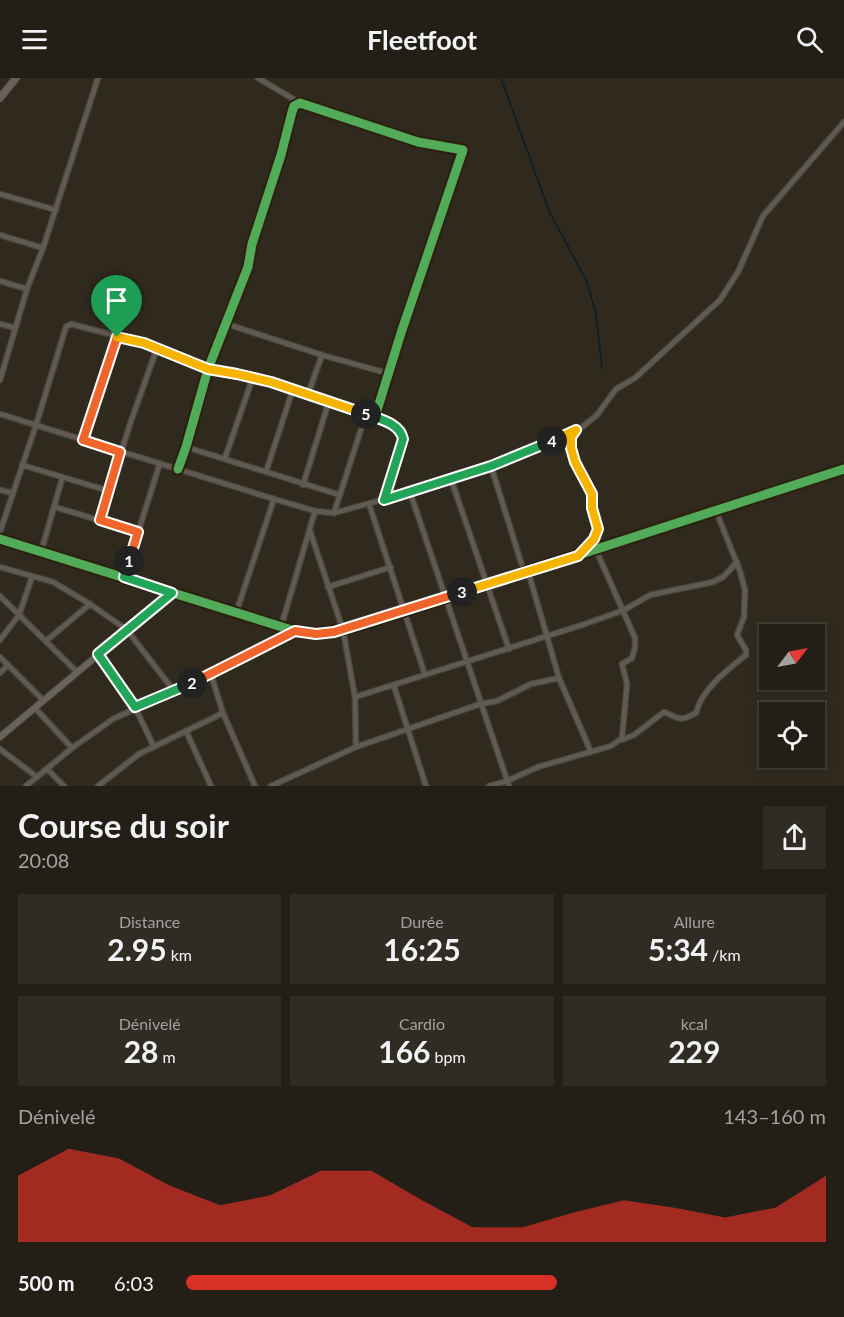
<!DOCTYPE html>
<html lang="fr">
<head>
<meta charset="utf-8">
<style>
	body { margin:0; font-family:Lato,sans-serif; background:#302c23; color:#f1f3f6; height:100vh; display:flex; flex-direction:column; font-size:22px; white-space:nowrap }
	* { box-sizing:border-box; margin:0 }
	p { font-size:20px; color:#a3a2a1 }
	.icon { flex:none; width:33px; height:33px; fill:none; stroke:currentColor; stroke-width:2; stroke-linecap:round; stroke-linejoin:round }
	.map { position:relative; height:708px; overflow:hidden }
	.sheet { display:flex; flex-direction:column; background:#241f16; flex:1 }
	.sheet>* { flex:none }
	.needle { width:39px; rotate:58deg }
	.controls { position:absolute; left:759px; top:546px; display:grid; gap:12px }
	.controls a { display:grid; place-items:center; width:66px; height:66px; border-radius:0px; background:#241f16; box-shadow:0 3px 9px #0003,0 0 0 2px #413d35; font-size:30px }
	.pin { position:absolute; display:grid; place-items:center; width:51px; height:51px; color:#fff; margin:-62px -26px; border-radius:50% 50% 50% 0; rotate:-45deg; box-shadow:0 0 6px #0007 }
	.pin .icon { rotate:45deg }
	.km { position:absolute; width:30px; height:30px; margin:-15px; border-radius:50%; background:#222; color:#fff; font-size:16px; line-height:30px; text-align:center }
	.round { display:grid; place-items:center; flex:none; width:63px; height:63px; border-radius:0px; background:#302c23 }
	.summary { display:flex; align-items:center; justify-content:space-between; height:102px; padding:0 18px }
	h1 { font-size:33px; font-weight:700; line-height:45px }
	.metrics { display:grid; grid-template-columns:repeat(3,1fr); gap:9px; height:102px; padding:6px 18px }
	.metrics div { display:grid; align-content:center; border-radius:0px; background:#302c23; text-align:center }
	.metrics b { font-size:30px; font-weight:700 }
	.metrics small { font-size:16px; font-weight:400 }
	.metrics p { font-size:16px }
	.chart { height:168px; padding:12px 18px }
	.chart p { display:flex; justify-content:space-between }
	.chart svg { width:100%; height:108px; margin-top:6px; fill:#d93025; opacity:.7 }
	ul { padding:0 18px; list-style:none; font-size:20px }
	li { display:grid; grid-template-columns:96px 72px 1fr; align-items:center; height:45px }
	li i { height:15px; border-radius:8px; background:#d93025 }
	header { display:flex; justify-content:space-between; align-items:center; height:78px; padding:0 18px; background:#241f16; font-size:27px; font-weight:700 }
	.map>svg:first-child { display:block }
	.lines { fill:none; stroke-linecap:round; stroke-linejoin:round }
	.stream { stroke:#071f2b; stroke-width:1.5 }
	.street-casing { stroke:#4a453c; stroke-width:7 }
	.secondary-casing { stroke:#4a453c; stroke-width:8 }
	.primary-casing { stroke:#4a453c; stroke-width:9 }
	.street { stroke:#605a52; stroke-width:4.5 }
	.secondary { stroke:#6a635d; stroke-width:6 }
	.primary { stroke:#69605c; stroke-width:7 }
	.cycleway-casing { stroke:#2d210e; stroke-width:13 }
	.cycleway { stroke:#51ab58; stroke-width:9 }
	.split-1-casing { stroke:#fff; stroke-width:12 }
	.split-2-casing { stroke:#fff; stroke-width:12 }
	.split-3-casing { stroke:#fff; stroke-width:12 }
	.split-4-casing { stroke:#fff; stroke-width:12 }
	.split-5-casing { stroke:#fff; stroke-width:12 }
	.split-6-casing { stroke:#fff; stroke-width:12 }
	.split-1 { stroke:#f0652b; stroke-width:8 }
	.split-2 { stroke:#22a559; stroke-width:8 }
	.split-3 { stroke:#f0652b; stroke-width:8 }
	.split-4 { stroke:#f5b400; stroke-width:8 }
	.split-5 { stroke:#22a559; stroke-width:8 }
	.split-6 { stroke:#f5b400; stroke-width:8 }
</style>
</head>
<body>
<header><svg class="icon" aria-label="menu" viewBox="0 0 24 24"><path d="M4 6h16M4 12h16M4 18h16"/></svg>Fleetfoot<svg class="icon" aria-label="search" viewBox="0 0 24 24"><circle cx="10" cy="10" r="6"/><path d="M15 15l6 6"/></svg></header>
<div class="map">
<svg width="844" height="708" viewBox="0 0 844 708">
	<rect width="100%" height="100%" fill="#30291e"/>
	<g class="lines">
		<polyline class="stream" points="501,0 549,133 587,204 596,236 602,290"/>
		<g class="street-casing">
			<g id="street">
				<polyline points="258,0 300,25"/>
				<polyline points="0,116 56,132"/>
				<polyline points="0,157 43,170"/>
				<polyline points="0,203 27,211"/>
				<polyline points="0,246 15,250"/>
				<polyline points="227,246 322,277 387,295"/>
				<polyline points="0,302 27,211 43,170 98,0"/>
				<polyline points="308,316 322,277"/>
				<polyline points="0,336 274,421 315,433 334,435 410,414 491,388 576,352"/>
				<polyline points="83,361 117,259"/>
				<polyline points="186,369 340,417"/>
				<polyline points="225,380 253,299"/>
				<polyline points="22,387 109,413"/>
				<polyline points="491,388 524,494"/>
				<polyline points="178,391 186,369 208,291 248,189 252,166 281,77 292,34 294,28 300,25 418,64 463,72 401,255 375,339"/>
				<polyline points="266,394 293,311"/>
				<polyline points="451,401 509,571"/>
				<polyline points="303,407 329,323"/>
				<polyline points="0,412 12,415"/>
				<polyline points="410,414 509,708"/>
				<polyline points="369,426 425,597"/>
				<polyline points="55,429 138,454"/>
				<polyline points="334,435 366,336"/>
				<polyline points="100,442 130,346 157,270"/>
				<polyline points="310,453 343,552 355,619 356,669"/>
				<polyline points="0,454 36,347 66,249 71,246 144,265 208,291 237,295 271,304 375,339 398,351 403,361 384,421"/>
				<polyline points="41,474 62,401"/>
				<path d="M 580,476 C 601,455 598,459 593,432 C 592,426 594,419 592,413 C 585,395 566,382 571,358 L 597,337 L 616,311 L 635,300 L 720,222 L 738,194 L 763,138 L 844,44"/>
				<polyline points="0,489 53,504 90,526 127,552 174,613"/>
				<polyline points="528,493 559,600 591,674"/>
				<polyline points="124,499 160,385"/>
				<polyline points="328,509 391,489"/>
				<polyline points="0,518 77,594"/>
				<polyline points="236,535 274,421"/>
				<polyline points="281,549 315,433"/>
				<polyline points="0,562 19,537 32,499"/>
				<polyline points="46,563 90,526"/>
				<polyline points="98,576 135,629 154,669"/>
				<polyline points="0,579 43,622"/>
				<polyline points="0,595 8,587"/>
				<polyline points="211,596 223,635 255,708"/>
				<polyline points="394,608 426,708"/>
				<polyline points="355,619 585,546 624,532 650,517 713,504 723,499 737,484"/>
				<polyline points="35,630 72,670"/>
				<polyline points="186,653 211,708"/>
				<path d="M 621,662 L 634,657 L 664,634 C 681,641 679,644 696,635 C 701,612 728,591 746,577 L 746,572 L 737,557 L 744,539 L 745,512 L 740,493 L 716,433"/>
				<polyline points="0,671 37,699"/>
				<polyline points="47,691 64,708"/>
				<polyline points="26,708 72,670 113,641 211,596 295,553"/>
				<polyline points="98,708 139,676 223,635"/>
				<polyline points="271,708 356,669 480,626 497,623 531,606 559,600"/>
				<polyline points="489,708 507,703 538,689 611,668 622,660 627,606 622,586 632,580 635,570 635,560 596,472"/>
			</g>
		</g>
		<g class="secondary-casing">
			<g id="secondary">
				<path d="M 0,461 L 295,553 C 333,560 369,544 405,533 L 844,391"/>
				<polyline points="0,659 172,515"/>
			</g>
		</g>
		<g class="primary-casing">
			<polyline id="primary" points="0,20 16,0"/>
		</g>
		<use href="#street" class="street"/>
		<use href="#secondary" class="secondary"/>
		<use href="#primary" class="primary"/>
		<g class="cycleway-casing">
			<g id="cycleway">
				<polyline points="178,391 186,369 208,291 248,189 252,166 281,77 292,34 294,28 300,25 418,64 463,72 401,255 375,339"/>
				<path d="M 0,461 L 295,553 C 333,560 369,544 405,533 L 844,391"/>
			</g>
		</g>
		<use href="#cycleway" class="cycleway"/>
	</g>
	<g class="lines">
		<g class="split-1-casing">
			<polyline id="split-1" points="117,259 83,362 120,374 100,442 138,454 129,483"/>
		</g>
		<g class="split-2-casing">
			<polyline id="split-2" points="129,483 124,499 172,515 98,576 135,629 192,605"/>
		</g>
		<g class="split-3-casing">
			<polyline id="split-3" points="192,605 295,553 316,556 334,554 462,514"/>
		</g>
		<g class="split-4-casing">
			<polyline id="split-4" points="462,514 578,478 594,461 598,451 592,430 592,416 575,384 571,370 571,359 576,352 552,363"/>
		</g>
		<g class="split-5-casing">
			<path id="split-5" d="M 366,336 C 379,341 400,345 403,361 L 384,422 L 491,388 L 552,363"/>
		</g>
		<g class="split-6-casing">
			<polyline id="split-6" points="117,259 144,265 208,291 237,296 271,304 366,336"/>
		</g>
		<use href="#split-1" class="split-1"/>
		<use href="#split-2" class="split-2"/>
		<use href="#split-3" class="split-3"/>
		<use href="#split-4" class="split-4"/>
		<use href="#split-5" class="split-5"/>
		<use href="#split-6" class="split-6"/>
	</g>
</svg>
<div class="controls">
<a><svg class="needle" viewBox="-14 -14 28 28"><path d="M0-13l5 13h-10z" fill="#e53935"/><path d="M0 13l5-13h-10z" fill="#a3a2a1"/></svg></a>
<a><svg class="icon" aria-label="locate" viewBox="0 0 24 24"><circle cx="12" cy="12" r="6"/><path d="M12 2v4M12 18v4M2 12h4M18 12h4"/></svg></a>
</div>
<div class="pin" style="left:117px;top:259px;background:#1e9e55"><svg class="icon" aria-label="arrive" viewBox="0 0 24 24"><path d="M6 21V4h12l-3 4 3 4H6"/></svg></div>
<b class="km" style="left:129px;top:483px">1</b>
<b class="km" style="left:192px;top:605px">2</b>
<b class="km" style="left:462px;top:514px">3</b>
<b class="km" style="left:552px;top:363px">4</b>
<b class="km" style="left:366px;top:336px">5</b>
</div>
<section class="sheet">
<div class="summary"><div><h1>Course du soir</h1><p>20:08</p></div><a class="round"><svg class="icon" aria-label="share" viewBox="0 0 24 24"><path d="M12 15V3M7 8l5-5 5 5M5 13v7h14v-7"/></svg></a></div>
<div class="metrics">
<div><p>Distance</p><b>2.95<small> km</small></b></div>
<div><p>Durée</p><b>16:25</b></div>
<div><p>Allure</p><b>5:34<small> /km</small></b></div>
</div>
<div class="metrics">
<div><p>Dénivelé</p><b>28<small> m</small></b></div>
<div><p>Cardio</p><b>166<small> bpm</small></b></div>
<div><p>kcal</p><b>229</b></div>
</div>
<div class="chart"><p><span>Dénivelé</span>143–160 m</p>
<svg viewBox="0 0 160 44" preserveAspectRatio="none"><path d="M0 44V17L10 6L20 10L30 21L40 29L50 25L60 15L70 15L80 27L90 38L100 38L110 32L120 27L130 30L140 34L150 30L160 17V44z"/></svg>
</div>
<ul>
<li><b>500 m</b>6:03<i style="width:58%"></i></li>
</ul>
</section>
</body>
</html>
